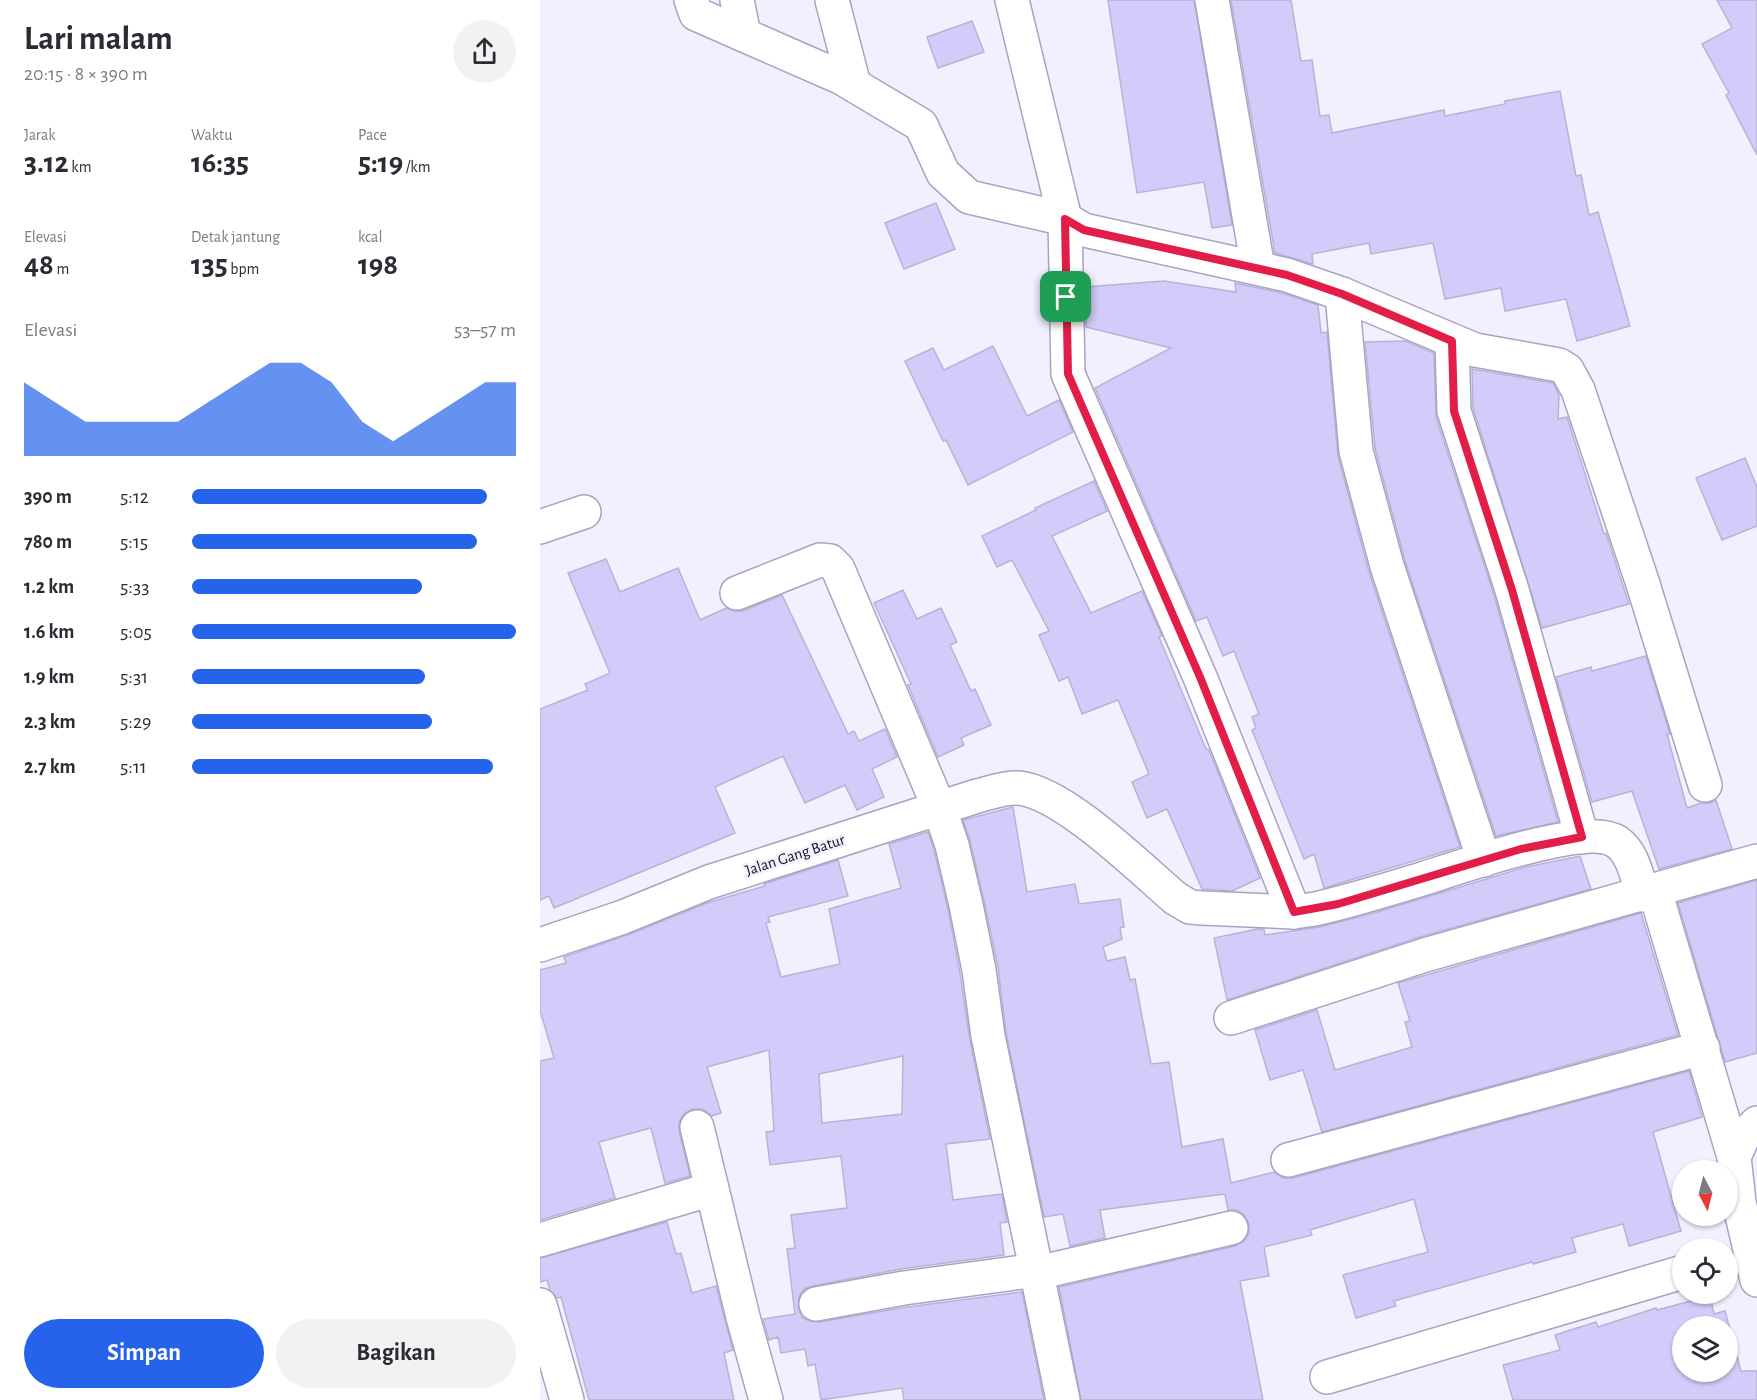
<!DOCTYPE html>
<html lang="id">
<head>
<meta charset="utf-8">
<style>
	body { margin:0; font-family:"Alegreya Sans",sans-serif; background:#f2f2f3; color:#2b2b33; height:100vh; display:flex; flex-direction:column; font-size:22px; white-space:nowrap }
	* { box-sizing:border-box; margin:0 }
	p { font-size:20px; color:#7c7c81 }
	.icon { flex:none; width:33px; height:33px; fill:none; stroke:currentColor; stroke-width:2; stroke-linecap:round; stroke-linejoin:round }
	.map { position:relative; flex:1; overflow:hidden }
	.panel { display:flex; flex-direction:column; background:#fff; width:540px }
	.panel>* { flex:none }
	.needle { width:39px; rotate:173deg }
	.tools { position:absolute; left:1132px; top:1160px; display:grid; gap:12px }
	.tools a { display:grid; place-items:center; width:66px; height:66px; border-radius:50%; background:#fff; box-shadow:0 2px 4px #0004; font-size:30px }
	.pin { position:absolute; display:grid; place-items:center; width:51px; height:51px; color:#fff; margin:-26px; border-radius:12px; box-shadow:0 3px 9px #0006 }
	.round { display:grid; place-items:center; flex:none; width:63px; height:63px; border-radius:32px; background:#f2f2f3 }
	.head { display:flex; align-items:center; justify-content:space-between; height:102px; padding:0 24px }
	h1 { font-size:33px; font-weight:700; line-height:45px }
	.figures { display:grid; grid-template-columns:repeat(3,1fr); gap:9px; height:102px; padding:6px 24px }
	.figures div { display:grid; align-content:center }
	.figures b { font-size:30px; font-weight:700 }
	.figures small { font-size:16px; font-weight:400 }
	.figures p { font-size:16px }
	.chart { height:168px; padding:12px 24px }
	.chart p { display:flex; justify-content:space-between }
	.chart svg { width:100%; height:108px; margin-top:6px; fill:#2563eb; opacity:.7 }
	.action { display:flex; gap:12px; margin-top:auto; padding:12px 24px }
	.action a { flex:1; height:69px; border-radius:36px; background:#2563eb; color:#fff; font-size:24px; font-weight:700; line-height:69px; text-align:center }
	.action a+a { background:#f2f2f3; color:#2b2b33 }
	ul { padding:0 24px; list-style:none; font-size:20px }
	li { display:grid; grid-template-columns:96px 72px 1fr; align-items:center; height:45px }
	li i { height:15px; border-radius:8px; background:#2563eb }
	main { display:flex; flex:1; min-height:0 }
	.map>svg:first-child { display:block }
	.building { fill:#d3cbf9; stroke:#b8b3d4; stroke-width:1.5; fill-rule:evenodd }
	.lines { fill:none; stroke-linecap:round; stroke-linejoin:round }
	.minor-casing { stroke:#a8a3c3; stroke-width:36 }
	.minor { stroke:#fff; stroke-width:33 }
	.route-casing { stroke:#fff; stroke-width:12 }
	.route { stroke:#e11d48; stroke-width:8 }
	.labels { text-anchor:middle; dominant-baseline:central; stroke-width:5; stroke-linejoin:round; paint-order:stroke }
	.street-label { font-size:16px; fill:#161420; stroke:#f2f0fe }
</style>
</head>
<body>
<main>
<section class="panel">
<div class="head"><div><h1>Lari malam</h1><p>20:15 · 8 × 390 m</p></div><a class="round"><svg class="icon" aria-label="share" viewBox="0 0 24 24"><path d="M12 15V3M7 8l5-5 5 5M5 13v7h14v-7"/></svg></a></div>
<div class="figures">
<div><p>Jarak</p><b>3.12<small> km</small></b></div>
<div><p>Waktu</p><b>16:35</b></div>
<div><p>Pace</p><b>5:19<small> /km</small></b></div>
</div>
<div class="figures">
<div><p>Elevasi</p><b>48<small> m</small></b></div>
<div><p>Detak jantung</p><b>135<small> bpm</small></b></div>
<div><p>kcal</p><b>198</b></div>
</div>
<div class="chart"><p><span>Elevasi</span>53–57 m</p>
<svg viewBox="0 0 160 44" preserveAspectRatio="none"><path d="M0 44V14L10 22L20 30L30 30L40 30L50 30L60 22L70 14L80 6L90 6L100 14L110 30L120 38L130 30L140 22L150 14L160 14V44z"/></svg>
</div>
<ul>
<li><b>390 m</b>5:12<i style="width:91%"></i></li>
<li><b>780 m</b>5:15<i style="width:88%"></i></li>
<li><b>1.2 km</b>5:33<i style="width:71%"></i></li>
<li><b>1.6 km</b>5:05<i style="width:100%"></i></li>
<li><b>1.9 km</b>5:31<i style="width:72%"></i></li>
<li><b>2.3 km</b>5:29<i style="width:74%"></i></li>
<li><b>2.7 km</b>5:11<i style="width:93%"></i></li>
</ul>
<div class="action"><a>Simpan</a><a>Bagikan</a></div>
</section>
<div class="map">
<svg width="1217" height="1400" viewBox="0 0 1217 1400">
	<rect width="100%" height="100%" fill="#f2f0fe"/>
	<g class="building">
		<polygon points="568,0 654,0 692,225 672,228 664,182 597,193"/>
		<polygon points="691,0 751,0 761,61 772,60 780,116 789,115 792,133 904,110 905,116 965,104 965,101 1020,91 1036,176 1041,175 1049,215 1058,212 1090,326 1037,341 1026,299 965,311 961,288 905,299 893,243 831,254 829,243 772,254 773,264 735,253"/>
		<polygon points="1177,0 1217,0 1217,155 1186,95 1189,93 1162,44 1192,28"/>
		<polygon points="432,21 444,52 398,68 387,37"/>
		<polygon points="396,203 415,249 364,269 345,223"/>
		<polygon points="624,281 696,292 695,283 742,293 778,305 781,333 787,332 798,456 829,572 920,847 784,888 774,854 764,859 712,730 716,728 712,717 719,714 694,651 683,656 667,617 656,621 555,388 631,348 546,327 545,287"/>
		<polygon points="865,341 894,353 896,417 954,595 1018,822 956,836 865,561 835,448 825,342"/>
		<polygon points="453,346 487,416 519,400 533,432 428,485 406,440 403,441 365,361 393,348 404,370"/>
		<polygon points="932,369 1013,383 1019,395 1018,419 1027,417 1064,534 1066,533 1089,604 1002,628 933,408"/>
		<polygon points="1205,458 1217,487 1217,526 1182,540 1156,478"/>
		<polygon points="554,481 567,511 512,536 551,613 602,591 622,636 619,637 666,749 668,749 671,755 720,878 692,891 662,889 627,809 607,818 592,782 609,774 578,700 542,714 528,677 519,681 499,635 509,631 472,560 457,567 442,536 496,510 495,508"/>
		<polygon points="66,559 80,592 138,568 160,620 186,608 194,611 203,611 242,595 308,734 314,731 319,741 345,729 357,757 332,769 344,797 317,810 305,785 265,803 243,756 175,787 195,833 14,908 9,896 0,900 0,709 48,690 45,684 70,673 28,573"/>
		<polygon points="363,590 377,619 401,608 417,642 410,645 431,691 435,689 451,725 421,738 424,745 398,757 368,685 371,684 334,603"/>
		<polygon points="1106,656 1130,734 1127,734 1147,808 1161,803 1170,803 1176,800 1192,849 1119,869 1092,791 1052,802 1016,677 1051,667 1052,671"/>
		<polygon points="473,807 487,892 535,884 539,904 580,899 584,927 580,928 582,939 563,947 567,961 585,957 590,980 595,979 611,1064 629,1062 642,1147 683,1139 691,1183 734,1172 743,1178 753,1178 1149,1071 1162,1117 1113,1132 1141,1231 1089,1246 1083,1224 1032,1238 1036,1252 993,1264 992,1262 854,1301 856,1306 816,1318 803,1275 888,1252 874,1199 770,1230 772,1235 724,1247 729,1276 700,1281 723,1400 541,1400 519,1287 695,1246 704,1241 709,1233 709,1224 704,1215 697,1210 688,1210 685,1194 560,1210 565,1238 530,1246 523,1214 504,1217 466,1033 458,967 444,901 430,841 423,820"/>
		<path d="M 388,832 L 394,850 L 408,909 L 420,973 L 430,1040 L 450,1139 L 406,1144 L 413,1200 L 462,1194 L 467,1222 L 460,1223 L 464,1255 L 361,1269 L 273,1286 L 264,1289 L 259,1297 L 258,1308 L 262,1317 L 269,1321 L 279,1322 L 367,1307 L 482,1292 L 504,1400 L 364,1400 L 362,1388 L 281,1400 L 275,1364 L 268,1366 L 265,1349 L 241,1353 L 238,1337 L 229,1340 L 223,1319 L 255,1314 L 247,1249 L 255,1248 L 251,1215 L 307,1208 L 301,1156 L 230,1165 L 226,1132 L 234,1131 L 229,1050 L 167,1067 L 181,1113 L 172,1116 L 163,1109 L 153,1109 L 145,1113 L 139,1121 L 139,1131 L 150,1176 L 125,1183 L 111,1128 L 59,1142 L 75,1198 L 0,1220 L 0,1061 L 14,1058 L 0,1010 L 0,970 L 26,963 L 24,957 L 90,934 L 167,903 L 225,886 L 224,884 L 298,860 L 308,896 L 228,917 L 230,922 L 226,923 L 241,977 L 300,964 L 289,909 L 361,888 L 349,844 ZM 363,1056 L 362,1114 L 282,1123 L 279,1074 Z"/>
		<polygon points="1040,856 1051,889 880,937 687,1000 674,938 717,929 724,929 725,935 779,927 834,913 986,867"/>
		<polygon points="1217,880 1217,1053 1185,1062 1138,903"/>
		<polygon points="1101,913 1138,1035 782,1132 763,1070 730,1080 715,1030 777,1010 795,1070 872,1047 865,1022 870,1021 858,983"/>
		<polygon points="127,1222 136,1254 141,1253 152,1293 176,1286 193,1350 184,1353 194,1400 49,1400 21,1297 17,1298 10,1290 7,1280 0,1282 0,1258"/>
		<path d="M 1170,1296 L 1174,1314 L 1185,1311 L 1201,1371 L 1217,1371 L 1217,1400 L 973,1400 L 963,1365 L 1020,1350 L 1015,1335 L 1056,1322 L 1058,1327 L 1116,1308 L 1117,1310 ZM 1143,1326 L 1188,1326 L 1188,1371 L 1143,1371 Z"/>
	</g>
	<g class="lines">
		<g class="minor-casing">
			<g id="minor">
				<polyline points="151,0 156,14 302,78 381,125 403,173 429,197 525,219 544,230 747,275 802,294 935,350 1019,365 1027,370 1038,390 1102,581 1165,785"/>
				<polyline points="197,0 204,35"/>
				<polyline points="292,0 314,85"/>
				<polyline points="472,0 525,219 528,374 660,677 754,912"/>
				<polyline points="672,0 718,268"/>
				<polyline points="802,294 816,451 847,566 944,860"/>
				<polyline points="912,341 914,411 972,590 1042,837"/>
				<polyline points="0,527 44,512"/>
				<polyline points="197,593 280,560 290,561 298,569 400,810 412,845 426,905 439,970 448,1036 523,1400"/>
				<polyline points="1115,891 1194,1157"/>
				<path d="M 0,945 L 83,917 L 169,882 L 437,796 C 450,793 464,787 478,788 C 522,791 600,868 635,898 L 650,907 L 662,908 L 754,912 L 775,909 C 811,901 846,890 882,879 C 918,868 1047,821 1077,842 C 1093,853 1097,877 1103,895"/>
				<polyline points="691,1018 885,955 1217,861"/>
				<polyline points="1217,1123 1203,1137 1194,1157 1199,1202 1217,1280"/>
				<polyline points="157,1127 203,1317 226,1400"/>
				<polyline points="748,1160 1163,1048"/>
				<polyline points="0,1240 172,1189"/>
				<polyline points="497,1273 691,1228"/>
				<polyline points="276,1304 364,1288 497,1270"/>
				<polyline points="0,1305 27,1400"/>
				<polyline points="787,1377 1143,1272"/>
			</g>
		</g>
		<use href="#minor" class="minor"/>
	</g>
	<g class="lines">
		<g class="route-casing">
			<polygon id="route" points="525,219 544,230 747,275 802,294 912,341 914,411 972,590 1042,837 981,849 798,904 754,912 660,677 528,374"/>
		</g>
		<use href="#route" class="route"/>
	</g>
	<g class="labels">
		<g class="street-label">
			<text transform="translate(255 855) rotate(-18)">Jalan Gang Batur</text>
		</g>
	</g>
</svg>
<div class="tools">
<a><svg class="needle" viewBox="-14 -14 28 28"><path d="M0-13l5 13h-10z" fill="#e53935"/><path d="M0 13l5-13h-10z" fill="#7c7c81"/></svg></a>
<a><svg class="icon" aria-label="locate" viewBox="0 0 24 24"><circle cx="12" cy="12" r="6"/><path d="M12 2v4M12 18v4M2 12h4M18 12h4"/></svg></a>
<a><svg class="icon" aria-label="layers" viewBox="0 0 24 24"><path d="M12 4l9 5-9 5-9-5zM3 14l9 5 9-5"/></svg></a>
</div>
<div class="pin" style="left:526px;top:297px;background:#1e9e55"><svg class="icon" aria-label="arrive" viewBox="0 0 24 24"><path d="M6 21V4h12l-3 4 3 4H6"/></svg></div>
</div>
</main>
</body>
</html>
